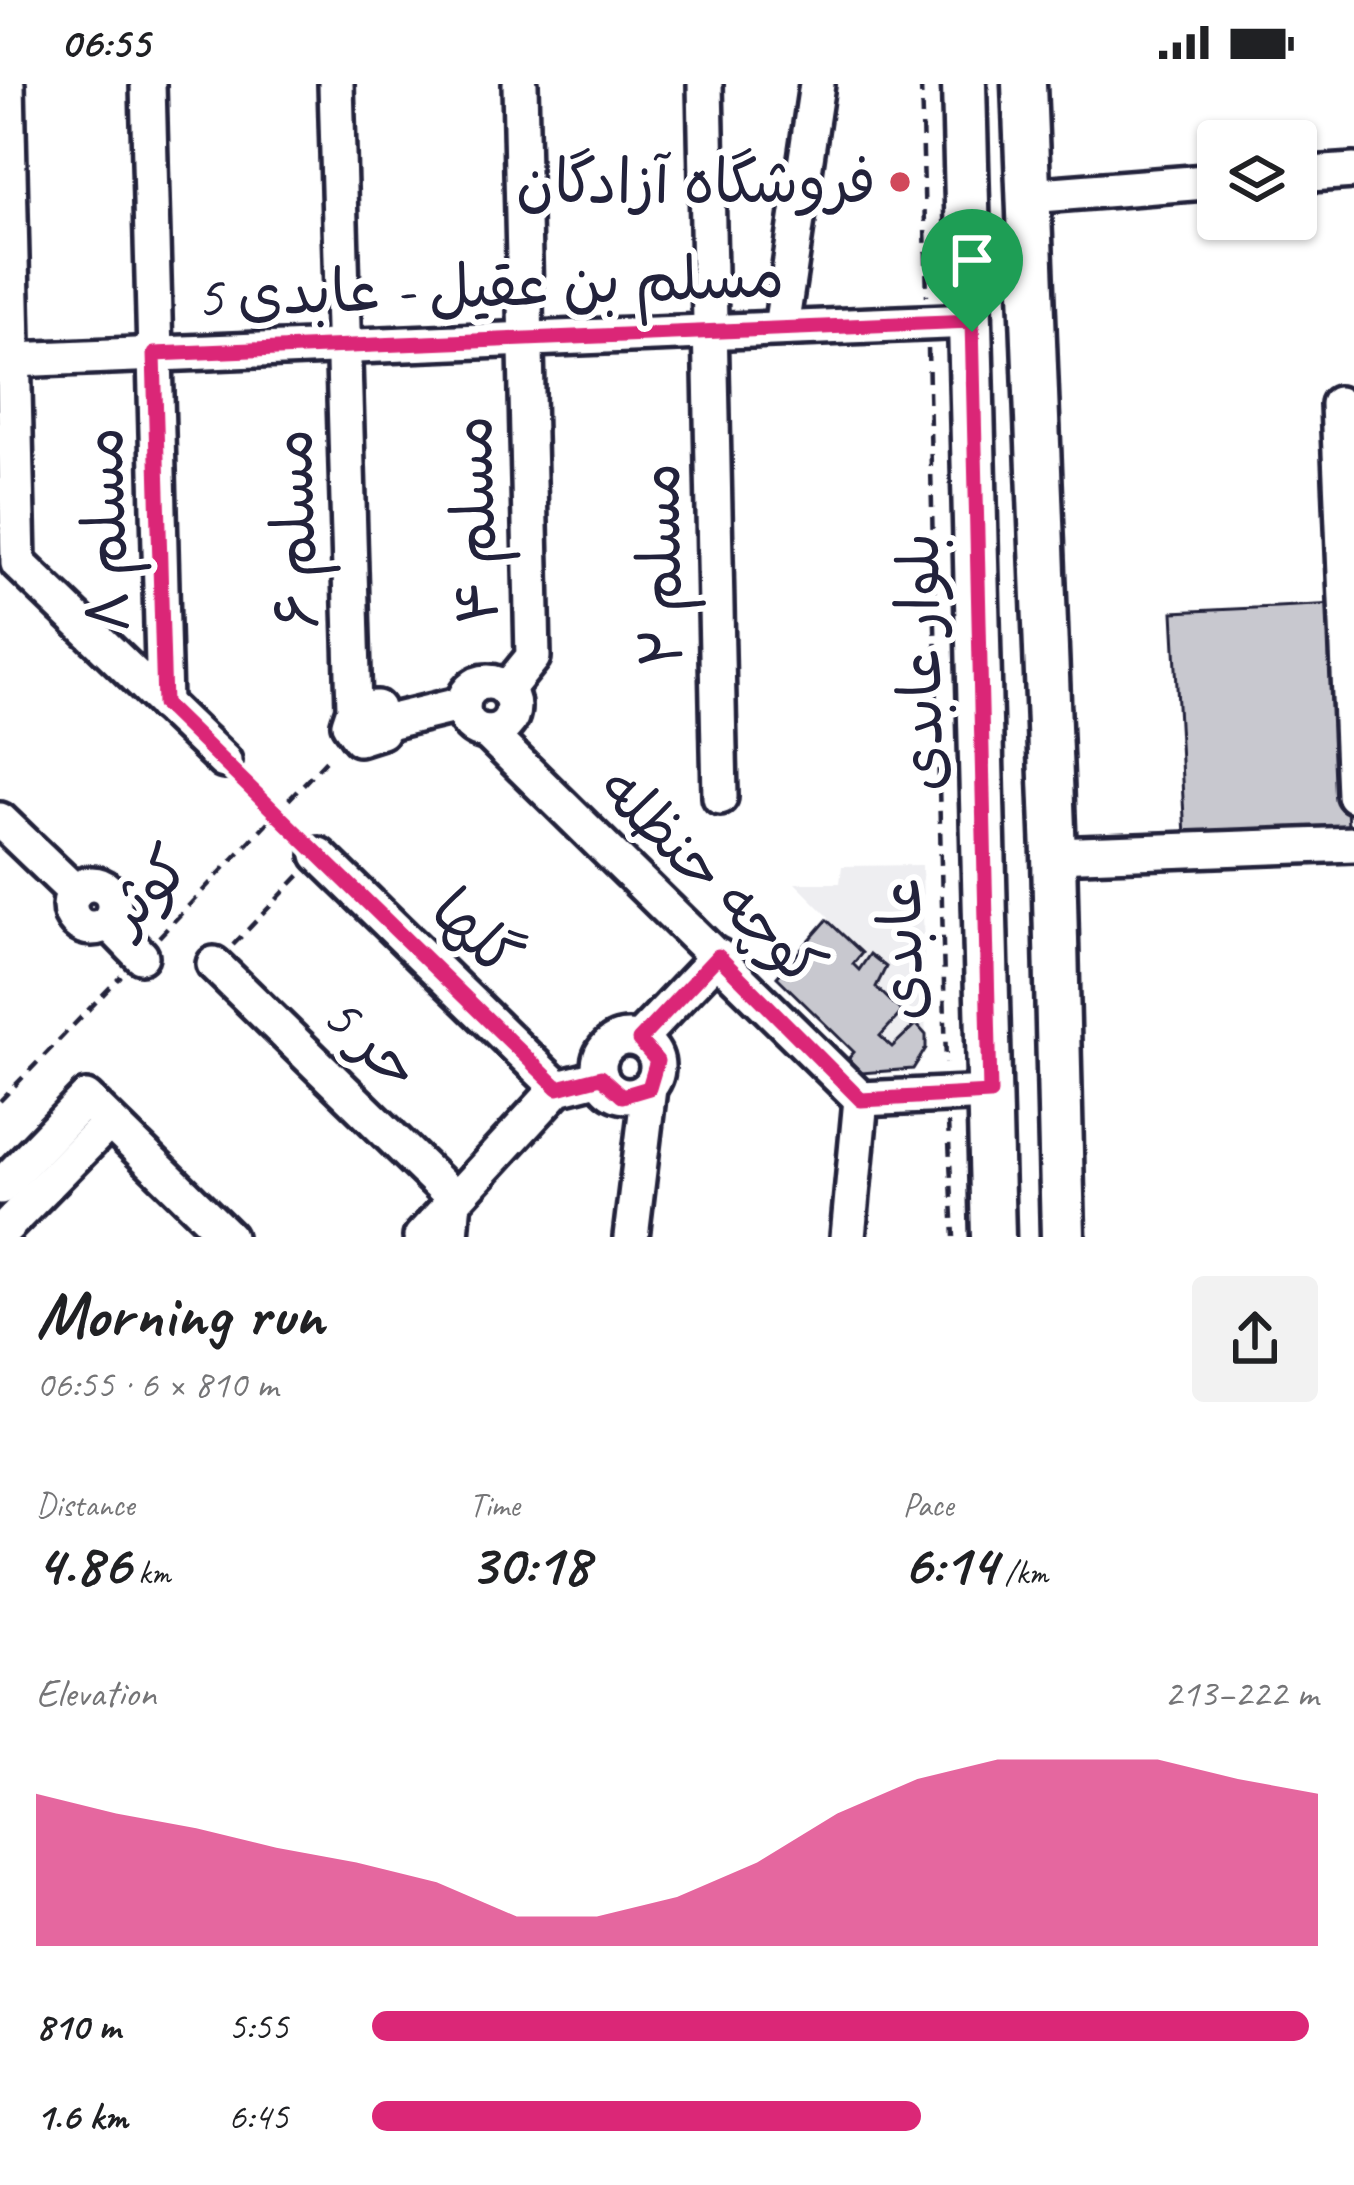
<!DOCTYPE html>
<html lang="en">
<head>
<meta charset="utf-8">
<style>
	body { margin:0; font-family:Caveat,"Playpen Sans Arabic",sans-serif; background:#f2f2f2; color:#202124; height:100vh; display:flex; flex-direction:column; font-size:45px; white-space:nowrap }
	* { box-sizing:border-box; margin:0 }
	p { font-size:39px; color:#757577 }
	.icon { flex:none; width:66px; height:66px; fill:none; stroke:currentColor; stroke-width:2; stroke-linecap:round; stroke-linejoin:round }
	.map { position:relative; height:1153px; overflow:hidden }
	.details { display:flex; flex-direction:column; background:#fff; flex:1 }
	.details>* { flex:none }
	.tools { position:absolute; left:1197px; top:36px; display:grid; gap:24px }
	.tools a { display:grid; place-items:center; width:120px; height:120px; border-radius:12px; background:#fff; box-shadow:0 3px 9px #0004; font-size:60px }
	.pin { position:absolute; display:grid; place-items:center; width:102px; height:102px; color:#fff; margin:-123px -51px; border-radius:50% 50% 50% 0; rotate:-45deg; box-shadow:0 0 12px #0007 }
	.pin .icon { rotate:45deg }
	.round { display:grid; place-items:center; flex:none; width:126px; height:126px; border-radius:12px; background:#f2f2f2 }
	.head { display:flex; align-items:center; justify-content:space-between; height:204px; padding:0 36px }
	h1 { font-size:66px; font-weight:700; line-height:90px }
	.stats { display:grid; grid-template-columns:repeat(3,1fr); gap:18px; height:204px; padding:12px 36px }
	.stats div { display:grid; align-content:center }
	.stats b { font-size:60px; font-weight:700 }
	.stats small { font-size:33px; font-weight:400 }
	.stats p { font-size:33px }
	.chart { height:336px; padding:24px 36px }
	.chart p { display:flex; justify-content:space-between }
	.chart svg { width:100%; height:216px; margin-top:12px; fill:#db2777; opacity:.7 }
	ul { padding:0 36px; list-style:none; font-size:39px }
	li { display:grid; grid-template-columns:192px 144px 1fr; align-items:center; height:90px }
	li i { height:30px; border-radius:15px; background:#db2777 }
	.status { display:flex; justify-content:space-between; align-items:center; height:84px; padding:0 60px; background:#fff; direction:ltr }
	.status svg { height:33px; fill:currentColor }
	.map>svg:first-child { display:block }
	.built { fill:#eeeef1 }
	.building { fill:#c8c8cf; stroke:#22223b; stroke-width:3 }
	.lines { fill:none; stroke-linecap:round; stroke-linejoin:round }
	.minor-casing { stroke:#22223b; stroke-width:42 }
	.major-casing { stroke:#22223b; stroke-width:51 }
	.path { stroke:#22223b; stroke-width:4.5; stroke-dasharray:12 9; stroke-linecap:butt }
	.minor { stroke:#fff; stroke-width:33 }
	.major { stroke:#fff; stroke-width:42 }
	.route-casing { stroke:#fff; stroke-width:24 }
	.route { stroke:#db2777; stroke-width:15 }
	.poi-dot { fill:#d1495b; stroke:#fff; stroke-width:4.5 }
	.labels { text-anchor:middle; dominant-baseline:central; stroke-width:12; stroke-linejoin:round; paint-order:stroke }
	.poi-label { font-size:60px; fill:#22223b; stroke:#fff; text-anchor:end }
	.street-label { font-size:60px; fill:#22223b; stroke:#fff }
</style>
</head>
<body>
<div class="status"><b>06:55</b><svg viewBox="0 0 49 12"><path d="M0 12V9h3v3zM5 12V6h3v6zM10 12V3h3v9zM15 12V0h3v12zM26 1h20v11H26zM47 4h2v5h-2z"/></svg></div>
<div class="map">
<svg width="1354" height="1153" viewBox="0 0 1354 1153">
	<rect width="100%" height="100%" fill="#fff"/>
	<filter id="ink" filterUnits="userSpaceOnUse"><feTurbulence type="fractalNoise" baseFrequency=".00833" numOctaves="2"/><feDisplacementMap in="SourceGraphic" scale="24" xChannelSelector="R" yChannelSelector="G"/><feConvolveMatrix kernelMatrix="1 2 1 2 8 2 1 2 1" color-interpolation-filters="sRGB"/></filter>
	<g filter="url(#ink)">
		<polygon class="built" points="922,781 926,964 913,985 861,989 848,975 854,967 777,893 829,833 795,799 840,799 842,782"/>
		<g class="building">
			<polygon points="1336,520 1348,743 1185,752 1173,528"/>
			<polygon points="827,836 862,869 853,880 859,886 870,870 886,883 876,903 902,928 880,952 892,963 916,940 926,951 926,964 913,985 861,989 848,975 854,968 777,893"/>
		</g>
		<g class="lines">
			<g class="minor-casing">
				<g id="minor">
					<polyline points="7,0 18,479 224,677"/>
					<polyline points="148,0 164,620"/>
					<polyline points="336,0 354,625 349,640 359,654 381,647 377,624 354,625"/>
					<polyline points="705,0 720,713"/>
					<polyline points="1296,91 1354,87"/>
					<polyline points="1028,112 1218,97"/>
					<polyline points="781,244 817,0"/>
					<polyline points="13,276 972,237"/>
					<polyline points="1338,320 1354,711"/>
					<circle cx="488" cy="623" r="25"/>
					<polyline points="507,605 533,573 520,0"/>
					<polyline points="384,639 463,620"/>
					<polyline points="487,648 861,1015"/>
					<polyline points="0,736 75,808"/>
					<polyline points="319,771 558,1004"/>
					<polyline points="1054,771 1354,760"/>
					<circle cx="92" cy="822" r="22"/>
					<polyline points="108,838 141,872"/>
					<polyline points="214,880 454,1114 451,1153"/>
					<circle cx="628" cy="983" r="29"/>
					<polyline points="639,955 718,872"/>
					<polyline points="861,1015 990,1009"/>
					<polyline points="0,1103 86,1014 228,1153"/>
					<polyline points="0,1149 109,1038"/>
					<polyline points="421,1153 558,1004 601,993"/>
					<polyline points="631,1153 649,1004"/>
					<polyline points="848,1153 861,1015"/>
				</g>
			</g>
			<g class="major-casing">
				<g id="major">
					<polyline points="964,0 993,1153"/>
					<polyline points="1024,0 1054,771 1063,1153"/>
				</g>
			</g>
			<g class="path">
				<polyline points="921,0 927,212"/>
				<polyline points="928,265 946,979"/>
				<polyline points="245,698 301,753"/>
				<polyline points="159,853 332,670"/>
				<polyline points="233,861 300,791"/>
				<polyline points="0,1017 121,892"/>
				<polyline points="948,1039 954,1153"/>
			</g>
			<use href="#minor" class="minor"/>
			<use href="#major" class="major"/>
		</g>
	</g>
	<g class="lines" filter="url(#ink)">
		<g class="route-casing">
			<polygon id="route" points="972,237 990,1009 861,1016 718,872 639,956 657,977 649,1004 622,1012 601,993 558,1004 164,620 154,270"/>
		</g>
		<use href="#route" class="route"/>
	</g>
	<circle class="poi-dot" cx="900" cy="98" r="12"/>
	<g class="labels">
		<g class="poi-label">
			<text x="876" y="98">فروشگاه آزادگان</text>
		</g>
		<g class="street-label">
			<text transform="translate(490 202) rotate(-2)">مسلم بن عقیل - عابدی 5</text>
			<text transform="translate(474 436) rotate(-92)">مسلم ۴</text>
			<text transform="translate(294 445) rotate(-92)">مسلم ۶</text>
			<text transform="translate(105 446) rotate(-92)">مسلم ۸</text>
			<text transform="translate(660 481) rotate(-91)">مسلم ۲</text>
			<text transform="translate(920 578) rotate(-91)">بلوار عابدی</text>
			<text transform="translate(712 793) rotate(44)">کوچه حنظله</text>
			<text transform="translate(147 805) rotate(-46)">کوثر</text>
			<text transform="translate(476 849) rotate(44)">گلها</text>
			<text transform="translate(901 865) rotate(-91)">عابدی</text>
			<text transform="translate(372 958) rotate(44)">حر 5</text>
		</g>
	</g>
</svg>
<div class="tools">
<a><svg class="icon" aria-label="layers" viewBox="0 0 24 24"><path d="M12 4l9 5-9 5-9-5zM3 14l9 5 9-5"/></svg></a>
</div>
<div class="pin" style="left:972px;top:248px;background:#1e9e55"><svg class="icon" aria-label="arrive" viewBox="0 0 24 24"><path d="M6 21V4h12l-3 4 3 4H6"/></svg></div>
</div>
<section class="details">
<div class="head"><div><h1>Morning run</h1><p>06:55 · 6 × 810 m</p></div><a class="round"><svg class="icon" aria-label="share" viewBox="0 0 24 24"><path d="M12 15V3M7 8l5-5 5 5M5 13v7h14v-7"/></svg></a></div>
<div class="stats">
<div><p>Distance</p><b>4.86<small> km</small></b></div>
<div><p>Time</p><b>30:18</b></div>
<div><p>Pace</p><b>6:14<small> /km</small></b></div>
</div>
<div class="chart"><p><span>Elevation</span>213–222 m</p>
<svg viewBox="0 0 160 44" preserveAspectRatio="none"><path d="M0 44V13L10 17L20 20L30 24L40 27L50 31L60 38L70 38L80 34L90 27L100 17L110 10L120 6L130 6L140 6L150 10L160 13V44z"/></svg>
</div>
<ul>
<li><b>810 m</b>5:55<i style="width:99%"></i></li>
<li><b>1.6 km</b>6:45<i style="width:58%"></i></li>
</ul>
</section>
</body>
</html>
